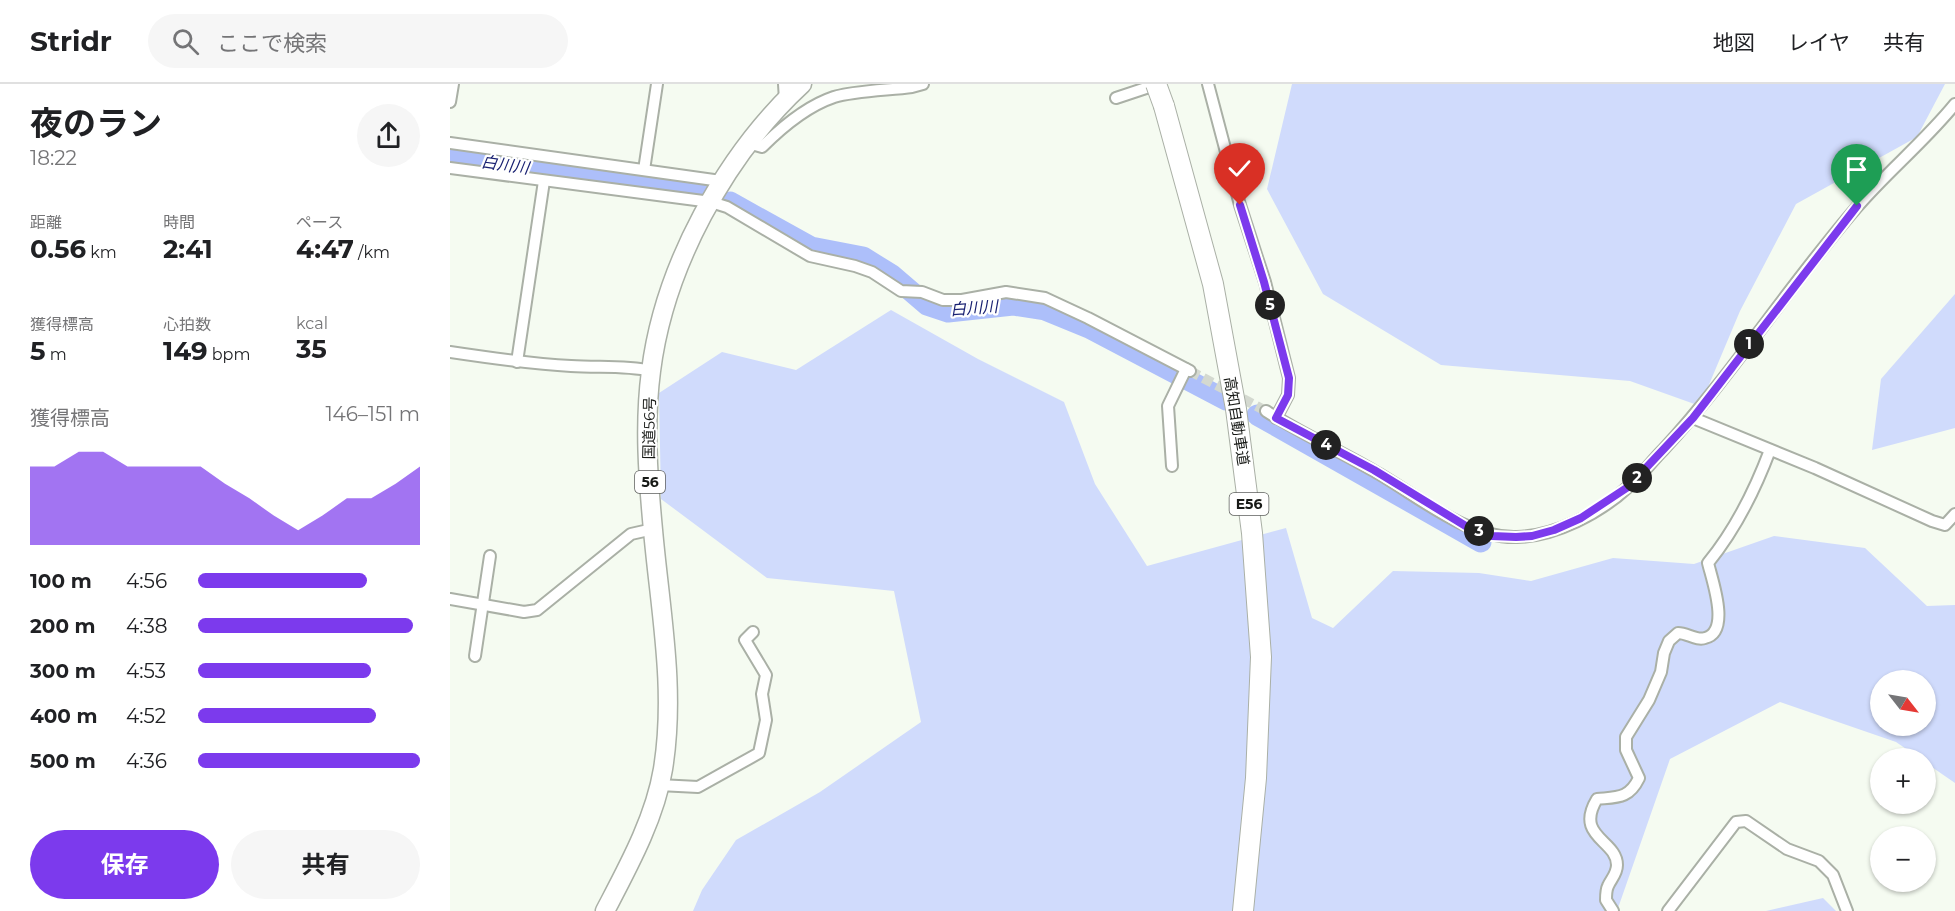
<!DOCTYPE html>
<html lang="ja">
<head>
<meta charset="utf-8">
<style>
	body { margin:0; font-family:Montserrat,"Noto Sans JP",sans-serif; background:#f6f6f6; color:#202124; height:100vh; display:flex; flex-direction:column; font-size:22px; white-space:nowrap }
	* { box-sizing:border-box; margin:0 }
	p { font-size:20px; color:#757577 }
	.icon { flex:none; width:33px; height:33px; fill:none; stroke:currentColor; stroke-width:2; stroke-linecap:round; stroke-linejoin:round }
	.map { position:relative; flex:1; overflow:hidden }
	.details { display:flex; flex-direction:column; background:#fff; width:450px }
	.details>* { flex:none }
	.needle { width:39px; rotate:121deg }
	.controls { position:absolute; left:1420px; top:586px; display:grid; gap:12px }
	.controls a { display:grid; place-items:center; width:66px; height:66px; border-radius:50%; background:#fff; box-shadow:0 2px 4px #0004; font-size:30px }
	.pin { position:absolute; display:grid; place-items:center; width:51px; height:51px; color:#fff; margin:-62px -26px; border-radius:50% 50% 50% 0; rotate:-45deg; box-shadow:0 0 6px #0007 }
	.pin .icon { rotate:45deg }
	.km { position:absolute; width:30px; height:30px; margin:-15px; border-radius:50%; background:#222; color:#fff; font-size:16px; line-height:30px; text-align:center }
	.round { display:grid; place-items:center; flex:none; width:63px; height:63px; border-radius:32px; background:#f6f6f6 }
	.summary { display:flex; align-items:center; justify-content:space-between; height:102px; padding:0 30px }
	h1 { font-size:33px; font-weight:700; line-height:45px }
	.figures { display:grid; grid-template-columns:repeat(3,1fr); gap:9px; height:102px; padding:6px 30px }
	.figures div { display:grid; align-content:center }
	.figures b { font-size:26px; font-weight:700 }
	.figures small { font-size:16px; font-weight:400 }
	.figures p { font-size:16px }
	.chart { height:168px; padding:12px 30px }
	.chart p { display:flex; justify-content:space-between }
	.chart svg { width:100%; height:108px; margin-top:6px; fill:#7c3aed; opacity:.7 }
	.cta { display:flex; gap:12px; margin-top:auto; padding:12px 30px }
	.cta a { flex:1; height:69px; border-radius:36px; background:#7c3aed; color:#fff; font-size:24px; font-weight:700; line-height:69px; text-align:center }
	.cta a+a { background:#f6f6f6; color:#202124 }
	ul { padding:0 30px; list-style:none; font-size:20px }
	li { display:grid; grid-template-columns:96px 72px 1fr; align-items:center; height:45px }
	li i { height:15px; border-radius:8px; background:#7c3aed }
	header { display:flex; align-items:center; gap:36px; box-sizing:border-box; height:84px; padding:0 30px; background:#fff; border-bottom:2px solid #e0e0e0 }
	header strong { font-size:28px }
	nav { display:flex; gap:33px; margin-inline-start:auto; font-size:21px }
	.search { width:420px; height:54px; background:#f6f6f6; display:flex; align-items:center; gap:15px; box-sizing:border-box; padding:0 21px; border-radius:33px; color:#757577; font-size:22px }
	main { display:flex; flex:1; min-height:0 }
	.map>svg:first-child { display:block }
	.green { fill:#d0dbfc; fill-rule:evenodd }
	.lines { fill:none; stroke-linecap:round; stroke-linejoin:round }
	.river { stroke:#adbffa; stroke-width:21 }
	.minor-tunnel { stroke:#d4d9d0; stroke-width:10; stroke-dasharray:10 5; stroke-linecap:butt }
	.minor-casing { stroke:#aab0a6; stroke-width:14 }
	.trunk-casing { stroke:#aab0a6; stroke-width:21 }
	.motorway-casing { stroke:#aab0a6; stroke-width:22 }
	.minor { stroke:#fff; stroke-width:10 }
	.trunk { stroke:#fff; stroke-width:18 }
	.motorway { stroke:#fff; stroke-width:20 }
	.motorway-bridge-casing { stroke:#aab0a6; stroke-width:22; stroke-linecap:butt }
	.motorway-bridge { stroke:#fff; stroke-width:20 }
	.route-casing { stroke:#fff; stroke-width:12 }
	.route { stroke:#7c3aed; stroke-width:8 }
	.labels { text-anchor:middle; dominant-baseline:central; stroke-width:4.5; stroke-linejoin:round; paint-order:stroke }
	.shield { fill:#fff; stroke:#5d5f5d; stroke-width:1.5 }
	.shield-label { font-size:14px; font-weight:bold; fill:#181a17 }
	.street-label { font-size:15px; fill:#181a17; stroke:#fff }
	.water-label { font-size:16px; font-style:italic; fill:#192172; stroke:#fff }
</style>
</head>
<body>
<header>
<strong>Stridr</strong>
<div class="search"><svg class="icon" aria-label="search" viewBox="0 0 24 24"><circle cx="10" cy="10" r="6"/><path d="M15 15l6 6"/></svg>ここで検索</div>
<nav><a>地図</a><a>レイヤ</a><a>共有</a></nav>
</header>
<main>
<section class="details">
<div class="summary"><div><h1>夜のラン</h1><p>18:22</p></div><a class="round"><svg class="icon" aria-label="share" viewBox="0 0 24 24"><path d="M12 15V3M7 8l5-5 5 5M5 13v7h14v-7"/></svg></a></div>
<div class="figures">
<div><p>距離</p><b>0.56<small> km</small></b></div>
<div><p>時間</p><b>2:41</b></div>
<div><p>ペース</p><b>4:47<small> /km</small></b></div>
</div>
<div class="figures">
<div><p>獲得標高</p><b>5<small> m</small></b></div>
<div><p>心拍数</p><b>149<small> bpm</small></b></div>
<div><p>kcal</p><b>35</b></div>
</div>
<div class="chart"><p><span>獲得標高</span>146–151 m</p>
<svg viewBox="0 0 160 44" preserveAspectRatio="none"><path d="M0 44V12L10 12L20 6L30 6L40 12L50 12L60 12L70 12L80 19L90 25L100 32L110 38L120 32L130 25L140 25L150 19L160 12V44z"/></svg>
</div>
<ul>
<li><b>100 m</b>4:56<i style="width:76%"></i></li>
<li><b>200 m</b>4:38<i style="width:97%"></i></li>
<li><b>300 m</b>4:53<i style="width:78%"></i></li>
<li><b>400 m</b>4:52<i style="width:80%"></i></li>
<li><b>500 m</b>4:36<i style="width:100%"></i></li>
</ul>
<div class="cta"><a>保存</a><a>共有</a></div>
</section>
<div class="map">
<svg width="1505" height="827" viewBox="0 0 1505 827">
	<rect width="100%" height="100%" fill="#f5fbf1"/>
	<g class="green">
		<polygon points="842,0 1495,0 1467,53 1346,120 1290,227 1250,322 1180,297 991,281 873,210 817,105"/>
		<polygon points="1505,210 1505,344 1422,366 1431,295"/>
		<path d="M 441,226 L 528,275 L 614,318 L 645,400 L 697,482 L 836,444 L 862,534 L 883,544 L 943,487 L 1029,489 L 1081,497 L 1163,474 L 1244,480 L 1324,452 L 1415,464 L 1477,522 L 1505,521 L 1505,699 L 1476,679 L 1476,675 L 1471,675 L 1446,658 L 1330,618 L 1220,675 L 1167,827 L 243,827 L 252,806 L 286,756 L 370,708 L 471,638 L 444,507 L 317,494 L 211,415 L 209,309 L 272,268 L 346,286 ZM 1431,597 L 1476,597 L 1476,642 L 1431,642 Z"/>
		<polygon points="1373,814 1386,827 1316,827"/>
	</g>
	<g class="lines">
		<g class="river">
			<polyline points="0,73 252,110"/>
			<polyline points="280,118 361,163 413,173 442,191 477,221 498,228 563,221 595,226 639,244 776,316"/>
			<polyline points="807,331 1031,458"/>
		</g>
		<polyline class="minor-tunnel" points="740,287 816,327"/>
		<g class="minor-casing">
			<g id="minor">
				<polyline points="334,0 335,16"/>
				<polyline points="758,0 790,121 815,198 839,294 838,311 826,334"/>
				<polyline points="666,14 708,0"/>
				<polyline points="0,18 3,0"/>
				<polyline points="0,59 271,97"/>
				<path d="M 298,59 L 312,63 C 332,43 357,22 384,13 C 404,7 440,6 462,3 L 473,0"/>
				<polyline points="0,84 261,118 277,123 360,172 405,182 422,188 451,207 472,208 493,216 512,216 556,208 595,214 638,234 740,287"/>
				<polyline points="194,86 207,0"/>
				<path d="M 0,268 C 40,274 81,280 121,282 C 148,284 175,281 201,287"/>
				<polyline points="67,278 94,97"/>
				<path d="M 816,327 C 850,349 888,366 924,387 C 967,411 1017,455 1067,453 C 1106,452 1150,429 1178,403 C 1191,392 1201,378 1213,366 C 1283,290 1339,201 1407,123 C 1438,87 1475,57 1505,20"/>
				<polyline points="1243,334 1365,384 1482,437 1495,441 1505,430"/>
				<polyline points="722,382 718,322 736,285"/>
				<polyline points="0,515 74,528 87,526 181,450 203,445"/>
				<polyline points="25,572 40,472"/>
				<polyline points="209,701 248,703 309,669 316,636 312,610 316,591 295,556 303,548"/>
				<path d="M 1163,827 L 1156,816 C 1156,812 1156,806 1158,802 C 1161,795 1167,790 1167,781 C 1167,756 1124,753 1147,715 C 1167,713 1179,715 1189,694 L 1176,666 L 1176,653 L 1199,616 L 1211,588 L 1214,569 L 1219,557 L 1228,549 C 1237,549 1247,557 1255,554 C 1281,548 1262,496 1258,479 C 1285,446 1305,406 1320,366"/>
				<polyline points="1218,827 1286,738 1296,737 1337,765 1369,777 1383,791 1397,827"/>
			</g>
		</g>
		<g class="trunk-casing">
			<path id="trunk" d="M 155,827 C 178,783 205,734 213,685 C 226,604 210,526 203,446 C 198,393 194,340 201,287 C 214,183 275,71 352,0"/>
		</g>
		<g class="motorway-casing">
			<polyline id="motorway" points="714,22 763,200 786,325 802,449 811,573 806,694 793,827"/>
		</g>
		<use href="#minor" class="minor"/>
		<use href="#trunk" class="trunk"/>
		<use href="#motorway" class="motorway"/>
		<g class="motorway-bridge-casing">
			<polyline id="motorway-bridge" points="706,0 714,22"/>
		</g>
		<use href="#motorway-bridge" class="motorway-bridge"/>
	</g>
	<g class="lines">
		<g class="route-casing">
			<polyline id="route" points="790,121 814,198 839,294 838,311 826,334 924,386 1019,444 1042,452 1066,453 1082,452 1104,446 1131,434 1178,403 1243,334 1407,122"/>
		</g>
		<use href="#route" class="route"/>
	</g>
	<g class="labels">
		<g class="shield">
			<rect x="185" y="387" width="30" height="22" rx="4.5"/>
			<rect x="779.5" y="409" width="39" height="22" rx="4.5"/>
		</g>
		<g class="shield-label">
			<text x="200" y="398">56</text>
			<text x="799" y="420">E56</text>
		</g>
		<g class="street-label">
			<text transform="translate(787 337) rotate(81)">高知自動車道</text>
			<text transform="translate(199 344) rotate(-89)">国道56号</text>
		</g>
		<g class="water-label">
			<text transform="translate(55 81) rotate(8)">白川川</text>
			<text transform="translate(524 224) rotate(-4)">白川川</text>
		</g>
	</g>
</svg>
<div class="controls">
<a><svg class="needle" viewBox="-14 -14 28 28"><path d="M0-13l5 13h-10z" fill="#e53935"/><path d="M0 13l5-13h-10z" fill="#757577"/></svg></a>
<a>+</a>
<a>−</a>
</div>
<div class="pin" style="left:1407px;top:122px;background:#1e9e55"><svg class="icon" aria-label="arrive" viewBox="0 0 24 24"><path d="M6 21V4h12l-3 4 3 4H6"/></svg></div>
<div class="pin" style="left:790px;top:121px;background:#d93025"><svg class="icon" aria-label="check" viewBox="0 0 24 24"><path d="M5 12l5 5 9-10"/></svg></div>
<b class="km" style="left:1299px;top:260px">1</b>
<b class="km" style="left:1187px;top:394px">2</b>
<b class="km" style="left:1029px;top:447px">3</b>
<b class="km" style="left:876px;top:361px">4</b>
<b class="km" style="left:820px;top:221px">5</b>
</div>
</main>
</body>
</html>
